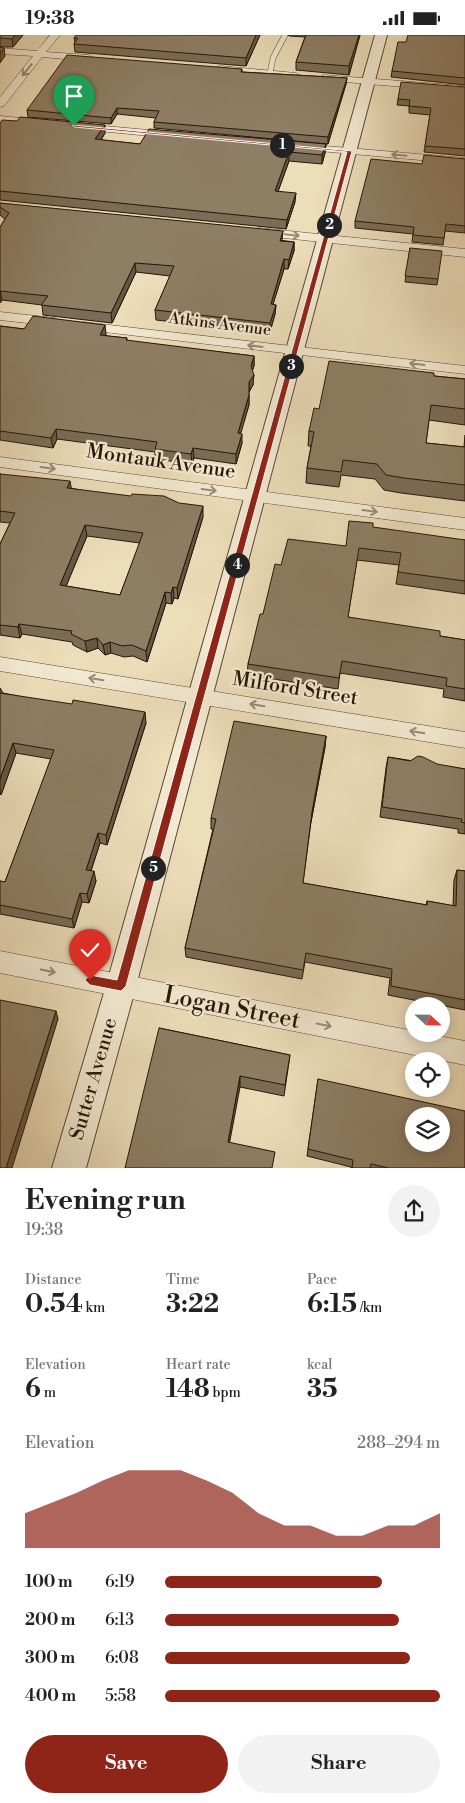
<!DOCTYPE html>
<html lang="en">
<head>
<meta charset="utf-8">
<style>
	body { margin:0; font-family:"Libre Bodoni",serif; background:#f2f2f2; color:#222; height:100vh; display:flex; flex-direction:column; font-size:19px; white-space:nowrap }
	* { box-sizing:border-box; margin:0 }
	p { font-size:16px; color:#767676 }
	.icon { flex:none; width:28px; height:28px; fill:none; stroke:currentColor; stroke-width:2; stroke-linecap:round; stroke-linejoin:round }
	.map { position:relative; height:1133px; overflow:hidden }
	.side { display:flex; flex-direction:column; background:#fff; flex:1 }
	.side>* { flex:none }
	.needle { width:32px; rotate:112deg }
	.buttons { position:absolute; left:405px; top:962px; display:grid; gap:10px }
	.buttons a { display:grid; place-items:center; width:45px; height:45px; border-radius:50%; background:#fff; box-shadow:0 2px 12px #0003; font-size:25px }
	.pin { position:absolute; display:grid; place-items:center; width:42px; height:42px; color:#fff; margin:-51px -21px; border-radius:50% 50% 50% 0; rotate:-45deg; box-shadow:0 0 5px #0007 }
	.pin .icon { rotate:45deg }
	.km { position:absolute; width:25px; height:25px; margin:-12px; border-radius:50%; background:#222; color:#fff; font-size:14px; line-height:25px; text-align:center }
	.round { display:grid; place-items:center; flex:none; width:52px; height:52px; border-radius:26px; background:#f2f2f2 }
	.summary { display:flex; align-items:center; justify-content:space-between; height:85px; padding:0 25px }
	h1 { font-size:28px; font-weight:700; line-height:38px }
	.metrics { display:grid; grid-template-columns:repeat(3,1fr); gap:8px; height:85px; padding:5px 25px }
	.metrics div { display:grid; align-content:center }
	.metrics b { font-size:25px; font-weight:700 }
	.metrics small { font-size:14px; font-weight:400 }
	.metrics p { font-size:14px }
	.chart { height:140px; padding:10px 25px }
	.chart p { display:flex; justify-content:space-between }
	.chart svg { width:100%; height:90px; margin-top:5px; fill:#8f2418; opacity:.7 }
	.primary-button { display:flex; gap:10px; margin-top:auto; padding:10px 25px }
	.primary-button a { flex:1; height:58px; border-radius:30px; background:#8f2418; color:#fff; font-size:20px; font-weight:700; line-height:58px; text-align:center }
	.primary-button a+a { background:#f2f2f2; color:#222 }
	ul { padding:0 25px; list-style:none; font-size:16px }
	li { display:grid; grid-template-columns:80px 60px 1fr; align-items:center; height:38px }
	li i { height:12px; border-radius:6px; background:#8f2418 }
	.status { display:flex; justify-content:space-between; align-items:center; height:35px; padding:0 25px; background:#fff; direction:ltr }
	.status svg { height:14px; fill:currentColor }
	.map>svg:first-child { display:block }
	.lines { fill:none; stroke-linecap:round; stroke-linejoin:round }
	.service-casing { stroke:#594734; stroke-width:6 }
	.minor-casing { stroke:#594734; stroke-width:1 }
	.tertiary-casing { stroke:#594734; stroke-width:2 }
	.service { stroke:#f3ead2; stroke-width:5 }
	.minor { fill:#f3ead2; fill-rule:evenodd }
	.tertiary { fill:#f3ead2; fill-rule:evenodd }
	.wall { fill:#7a6c56; stroke:#281507; fill-rule:evenodd }
	.shaded-wall { fill:#635846; stroke:#281507 }
	.building { fill:#8e7e64; stroke:#281507; fill-rule:evenodd }
	.oneway { stroke:#988a77 }
	.route { fill:#8f2418; stroke:#fff }
	.labels { text-anchor:middle; dominant-baseline:central; stroke-width:4.5; stroke-linejoin:round; paint-order:stroke }
	.far-street-label { font-size:16px; fill:#281507; stroke:#f3ead2 }
	.street-label { font-size:20px; fill:#281507; stroke:#f3ead2 }
	.near-street-label { font-size:24px; fill:#281507; stroke:#f3ead2 }
</style>
</head>
<body>
<div class="status"><b>19:38</b><svg viewBox="0 0 49 12"><path d="M0 12V9h3v3zM5 12V6h3v6zM10 12V3h3v9zM15 12V0h3v12zM26 1h20v11H26zM47 4h2v5h-2z"/></svg></div>
<div class="map">
<svg width="465" height="1133" viewBox="0 0 465 1133">
	<rect width="100%" height="100%" fill="#eddeba"/>
	<filter id="stains"><feTurbulence type="fractalNoise" baseFrequency=".004" numOctaves="4"/><feColorMatrix values="0 0 0 0 .2 0 0 0 0 .09 0 0 0 0 .02 0 0 0 .5 -.17"/></filter>
	<radialGradient id="worn" r=".72"><stop offset=".6" stop-color="#630" stop-opacity="0"/><stop offset="1" stop-color="#630" stop-opacity=".3"/></radialGradient>
	<g class="lines">
		<g class="service-casing">
			<polyline id="service" points="270,38 273,23 285,0"/>
		</g>
		<g class="minor-casing">
			<g id="minor">
				<polygon points="50,0 60,0 46,17 89,20 94,23 89,26 42,22 4,71 0,72 0,62 33,21 0,19 0,13 37,16"/>
				<polygon points="220,31 296,38 301,41 296,44 217,36 217,32"/>
				<polygon points="324,40 465,51 465,57 321,45 319,43"/>
				<polygon points="0,81 41,85 46,88 41,91 0,87"/>
				<polygon points="82,89 171,97 176,100 171,103 78,94 78,90"/>
				<polygon points="301,109 465,123 465,129 297,114 296,112"/>
				<polygon points="259,193 465,214 465,222 255,200 253,197 255,194"/>
				<polygon points="0,277 55,283 62,287 55,291 0,285"/>
				<polygon points="83,287 465,331 465,339 78,294 76,291"/>
				<polygon points="0,422 465,483 465,495 0,432"/>
				<polygon points="0,622 465,697 465,713 0,636"/>
				<polygon points="0,916 414,996 414,999 428,999 465,1006 465,1030 0,938"/>
			</g>
		</g>
		<g class="tertiary-casing">
			<polygon id="tertiary" points="375,0 387,0 136,951 86,1133 52,1133 106,951"/>
		</g>
		<use href="#service" class="service"/>
		<use href="#minor" class="minor"/>
		<use href="#tertiary" class="tertiary"/>
	</g>
	<g class="wall">
		<polygon points="0,0 23,0 13,12 0,12"/>
		<polygon points="260,0 246,31 75,17 74,9 75,7 74,3"/>
		<polygon points="288,0 360,0 349,40 296,35 296,27 305,2 289,1"/>
		<polygon points="465,0 465,50 391,42 392,36 406,7"/>
		<polygon points="242,34 242,37 347,43 346,49 328,109 154,93 154,87 156,83 117,79 111,89 28,82 27,75"/>
		<polygon points="465,52 465,121 424,117 430,80 409,78 409,71 397,70 398,64"/>
		<polygon points="0,88 105,98 101,105 140,109 326,109 325,118 322,129 289,126 278,156 295,167 286,194 0,165"/>
		<polygon points="465,124 465,198 445,196 443,210 412,207 413,199 355,193 355,186 422,129"/>
		<polygon points="0,168 294,207 294,216 288,234 284,234 273,269 276,270 275,279 270,297 156,285 155,275 170,241 136,237 112,288 43,280 42,270 2,265 0,268 0,192 5,184 0,180"/>
		<polygon points="410,213 438,244 437,250 405,247"/>
		<polygon points="0,291 24,294 106,299 106,301 127,303 127,306 254,321 254,331 252,336 253,350 249,357 249,370 240,398 242,408 236,429 194,423 192,429 155,424 155,417 57,404 53,413 0,405"/>
		<polygon points="434,341 465,344 465,390 429,385 426,408 464,412 465,400 465,466 401,458 384,455 375,444 341,440 339,452 306,448 307,433 311,411 308,411 309,396 319,374"/>
		<path d="M 0,439 L 71,453 L 203,482 L 178,564 L 174,563 L 172,569 L 166,568 L 147,627 L 133,621 L 124,622 L 111,618 L 105,620 L 98,613 L 87,617 L 73,610 L 72,607 L 22,599 L 20,603 L 0,600 L 0,509 L 10,488 L 0,487 ZM 87,501 L 140,508 L 120,560 L 66,551 Z"/>
		<polygon points="465,505 465,559 396,549 399,530 357,525 348,582 440,601 465,605 465,666 443,662 444,654 340,638 338,654 247,640 248,629 263,579 281,530 346,511"/>
		<polygon points="0,653 3,658 146,688 107,810 100,808 91,836 96,846 89,868 82,867 74,893 0,879 0,846 5,847 51,724 16,718 1,760 0,759"/>
		<polygon points="326,701 325,712 311,787 303,848 426,870 427,866 453,871 454,845 457,835 465,836 465,975 388,960 390,943 305,927 302,944 186,922 185,913 213,794 211,794 211,783"/>
		<polygon points="388,722 465,734 465,799 458,798 458,794 380,782 386,733"/>
		<polygon points="159,993 290,1020 284,1061 240,1052"/>
		<polygon points="318,1044 465,1133 351,1133 351,1132 307,1121"/>
	</g>
	<g class="shaded-wall">
		<polygon points="15,0 23,0 13,12 12,4"/>
		<polygon points="256,0 260,0 246,31 246,23"/>
		<polygon points="359,0 360,0 349,40 349,31"/>
		<polygon points="4,13 5,21 0,28 0,18"/>
		<polygon points="347,43 346,49 328,109 328,102"/>
		<polygon points="117,73 117,79 111,89 111,83"/>
		<polygon points="105,90 105,98 96,113 95,104"/>
		<polygon points="326,109 325,118 322,129 322,120"/>
		<polygon points="289,117 289,126 275,165 275,156"/>
		<polygon points="296,158 295,167 286,194 287,185"/>
		<polygon points="283,196 282,205 279,215 280,206"/>
		<polygon points="294,207 294,216 288,234 289,225"/>
		<polygon points="284,224 284,234 270,279 271,269"/>
		<polygon points="135,228 136,237 112,288 111,278"/>
		<polygon points="0,255 2,265 0,268"/>
		<polygon points="276,270 275,279 270,297 270,288"/>
		<polygon points="105,290 106,299 101,310 100,300"/>
		<polygon points="254,321 254,331 251,340 251,331"/>
		<polygon points="254,340 253,350 249,357 249,347"/>
		<polygon points="249,360 249,370 238,408 238,398"/>
		<polygon points="56,394 57,404 53,413 51,403"/>
		<polygon points="242,399 242,408 236,429 236,419"/>
		<polygon points="193,413 194,423 192,429 191,419"/>
		<polygon points="70,446 72,457 67,453"/>
		<polygon points="203,471 203,482 178,564 177,553"/>
		<polygon points="85,490 87,501 62,561 60,550"/>
		<polygon points="173,552 174,563 172,569 171,558"/>
		<polygon points="165,557 166,568 147,627 146,616"/>
		<polygon points="19,589 22,599 20,603 18,592"/>
		<polygon points="97,603 98,613 87,617 85,606"/>
		<polygon points="110,607 111,618 105,620 103,610"/>
		<polygon points="145,677 146,688 107,810 106,800"/>
		<polygon points="326,701 325,712 311,787 312,777"/>
		<polygon points="13,708 16,718 1,760 0,756 0,744"/>
		<polygon points="98,798 100,808 88,844 86,835"/>
		<polygon points="94,836 96,846 89,868 87,859"/>
		<polygon points="80,858 82,867 74,893 72,884"/>
		<polygon points="56,976 58,984 12,1133 6,1133"/>
		<polygon points="240,1041 240,1052 228,1116 228,1107"/>
	</g>
	<g class="building">
		<polygon points="0,0 15,0 12,4 0,3"/>
		<polygon points="76,0 256,0 246,23 74,9 78,3 74,3"/>
		<polygon points="306,0 359,0 349,31 296,27"/>
		<polygon points="408,0 465,0 465,43 392,36 398,7 406,7"/>
		<polygon points="0,12 4,13 0,18"/>
		<polygon points="67,20 242,34 241,37 347,43 328,102 154,87 159,76 117,73 111,83 27,75"/>
		<polygon points="401,47 465,52 465,114 425,111 431,73 409,71 410,65 398,64"/>
		<polygon points="20,82 105,90 95,104 140,109 149,94 326,109 322,120 289,117 275,156 296,158 287,185 0,156 0,88 2,85 17,86"/>
		<polygon points="424,120 465,124 465,191 446,189 444,203 413,200 414,192 355,186 371,124 422,129"/>
		<polygon points="0,168 283,196 280,206 294,207 289,225 284,224 271,269 276,270 270,288 155,275 174,231 135,228 111,278 41,270 48,261 0,256 0,192 9,178 0,172"/>
		<polygon points="410,213 442,216 438,244 405,241"/>
		<polygon points="33,281 105,290 100,300 127,303 126,305 254,321 251,331 254,340 249,347 249,360 238,398 242,399 236,419 193,413 191,419 155,414 157,407 56,394 51,403 0,396 0,291 24,294"/>
		<polygon points="329,326 434,338 434,341 465,344 465,374 431,370 426,408 465,412 465,450 404,443 386,440 377,429 343,425 341,437 307,433 314,397 309,396 314,373 319,374"/>
		<path d="M 0,439 L 70,446 L 67,453 L 131,461 L 132,459 L 164,461 L 179,468 L 203,471 L 177,553 L 173,552 L 171,558 L 165,557 L 146,616 L 132,610 L 122,611 L 110,607 L 103,610 L 97,603 L 85,606 L 71,599 L 72,596 L 19,589 L 18,592 L 0,590 L 0,509 L 15,478 L 0,476 ZM 85,490 L 143,498 L 120,560 L 60,550 Z"/>
		<polygon points="349,486 373,488 373,492 465,505 465,546 398,537 401,518 359,513 348,582 440,596 440,601 465,605 465,654 446,651 447,643 342,626 339,643 248,629 260,579 263,579 275,529 281,530 288,504 346,511"/>
		<polygon points="0,658 72,669 73,665 145,677 106,800 98,798 86,835 94,836 87,859 80,858 72,884 0,870 0,846 5,847 54,715 13,708 0,744"/>
		<polygon points="234,686 326,701 312,777 303,848 427,870 427,866 456,871 457,835 465,836 465,965 391,951 392,934 306,918 303,935 185,913 216,784 211,783"/>
		<polygon points="418,721 423,722 437,729 465,734 465,788 461,787 462,784 382,772 388,722 410,726"/>
		<polygon points="0,965 56,976 6,1133 0,1133"/>
		<polygon points="159,993 290,1020 285,1050 240,1041 228,1107 275,1117 272,1133 125,1133"/>
		<path d="M 318,1044 L 465,1076 L 465,1133 L 389,1133 L 371,1129 L 370,1133 L 352,1133 L 353,1125 L 308,1114 ZM 414,1081 L 441,1081 L 441,1109 L 414,1109 Z"/>
	</g>
	<defs><path id="oneway-shaft" d="M-6 0H5M1.5-3L5.5 0L1.5 3" fill="none" stroke-width="1.6" stroke-linecap="round" stroke-linejoin="round" transform="scale(1.25)"/></defs>
	<g class="oneway">
		<use href="#oneway-shaft" transform="translate(27 35) rotate(129)"/>
		<use href="#oneway-shaft" transform="translate(399 120) rotate(-175)"/>
		<use href="#oneway-shaft" transform="translate(292 200) rotate(6)"/>
		<use href="#oneway-shaft" transform="translate(255 311) rotate(-173)"/>
		<use href="#oneway-shaft" transform="translate(417 329) rotate(-173)"/>
		<use href="#oneway-shaft" transform="translate(48 433) rotate(8)"/>
		<use href="#oneway-shaft" transform="translate(209 455) rotate(8)"/>
		<use href="#oneway-shaft" transform="translate(370 476) rotate(8)"/>
		<use href="#oneway-shaft" transform="translate(96 644) rotate(-171)"/>
		<use href="#oneway-shaft" transform="translate(257 670) rotate(-171)"/>
		<use href="#oneway-shaft" transform="translate(417 697) rotate(-171)"/>
		<use href="#oneway-shaft" transform="translate(48 936) rotate(11)"/>
		<use href="#oneway-shaft" transform="translate(324 990) rotate(11)"/>
	</g>
	<polygon class="route" points="72,90 352,116 126,951 121,956 90,950 85,945 90,940 117,945 347,117 74,92"/>
	<g class="labels">
		<g class="far-street-label">
			<text transform="translate(220 289) rotate(7)">Atkins Avenue</text>
		</g>
		<g class="street-label">
			<text transform="translate(161 427) rotate(8)">Montauk Avenue</text>
			<text transform="translate(295 654) rotate(9)">Milford Street</text>
			<text transform="translate(94 1044) rotate(-74)">Sutter Avenue</text>
		</g>
		<g class="near-street-label">
			<text transform="translate(232 973) rotate(11)">Logan Street</text>
		</g>
	</g>
	<rect width="100%" height="100%" filter="url(#stains)"/>
	<rect width="100%" height="100%" fill="url(#worn)"/>
</svg>
<div class="buttons">
<a><svg class="needle" viewBox="-14 -14 28 28"><path d="M0-13l5 13h-10z" fill="#e53935"/><path d="M0 13l5-13h-10z" fill="#767676"/></svg></a>
<a><svg class="icon" aria-label="locate" viewBox="0 0 24 24"><circle cx="12" cy="12" r="6"/><path d="M12 2v4M12 18v4M2 12h4M18 12h4"/></svg></a>
<a><svg class="icon" aria-label="layers" viewBox="0 0 24 24"><path d="M12 4l9 5-9 5-9-5zM3 14l9 5 9-5"/></svg></a>
</div>
<div class="pin" style="left:74px;top:91px;background:#1e9e55"><svg class="icon" aria-label="arrive" viewBox="0 0 24 24"><path d="M6 21V4h12l-3 4 3 4H6"/></svg></div>
<div class="pin" style="left:90px;top:945px;background:#d93025"><svg class="icon" aria-label="check" viewBox="0 0 24 24"><path d="M5 12l5 5 9-10"/></svg></div>
<b class="km" style="left:282px;top:110px">1</b>
<b class="km" style="left:329px;top:190px">2</b>
<b class="km" style="left:291px;top:331px">3</b>
<b class="km" style="left:237px;top:530px">4</b>
<b class="km" style="left:153px;top:833px">5</b>
</div>
<section class="side">
<div class="summary"><div><h1>Evening run</h1><p>19:38</p></div><a class="round"><svg class="icon" aria-label="share" viewBox="0 0 24 24"><path d="M12 15V3M7 8l5-5 5 5M5 13v7h14v-7"/></svg></a></div>
<div class="metrics">
<div><p>Distance</p><b>0.54<small> km</small></b></div>
<div><p>Time</p><b>3:22</b></div>
<div><p>Pace</p><b>6:15<small> /km</small></b></div>
</div>
<div class="metrics">
<div><p>Elevation</p><b>6<small> m</small></b></div>
<div><p>Heart rate</p><b>148<small> bpm</small></b></div>
<div><p>kcal</p><b>35</b></div>
</div>
<div class="chart"><p><span>Elevation</span>288–294 m</p>
<svg viewBox="0 0 160 44" preserveAspectRatio="none"><path d="M0 44V27L10 22L20 17L30 11L40 6L50 6L60 6L70 11L80 17L90 27L100 33L110 33L120 38L130 38L140 33L150 33L160 27V44z"/></svg>
</div>
<ul>
<li><b>100 m</b>6:19<i style="width:79%"></i></li>
<li><b>200 m</b>6:13<i style="width:85%"></i></li>
<li><b>300 m</b>6:08<i style="width:89%"></i></li>
<li><b>400 m</b>5:58<i style="width:100%"></i></li>
</ul>
<div class="primary-button"><a>Save</a><a>Share</a></div>
</section>
</body>
</html>
